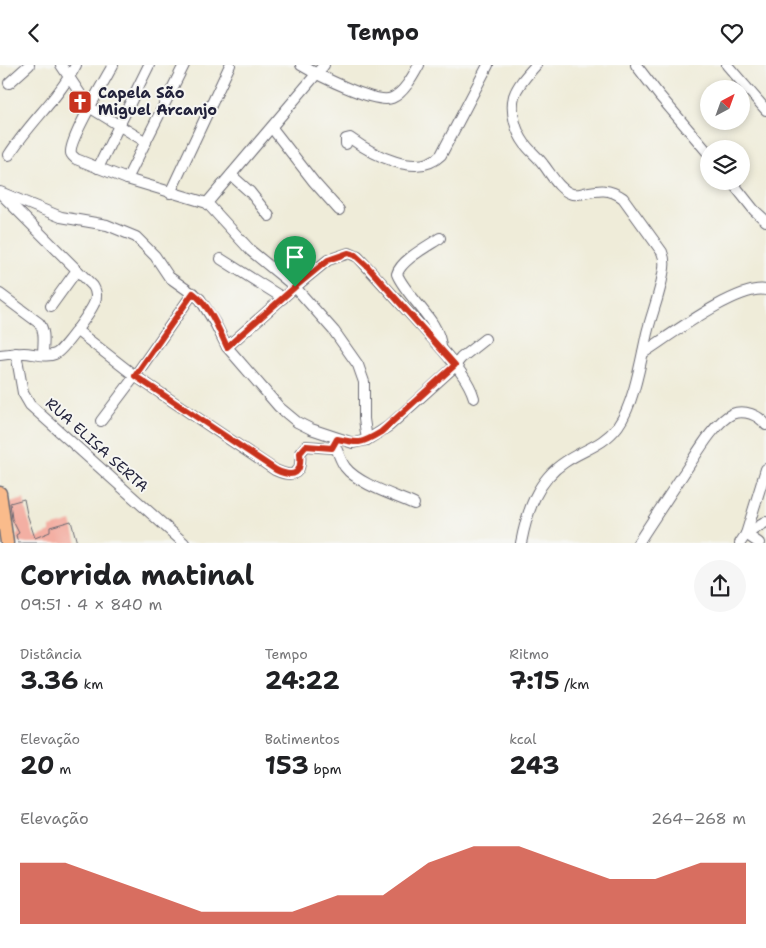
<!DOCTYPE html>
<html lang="pt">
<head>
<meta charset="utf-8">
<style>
	body { margin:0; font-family:"Shantell Sans",sans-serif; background:#f6f6f6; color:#202124; height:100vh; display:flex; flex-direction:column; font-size:19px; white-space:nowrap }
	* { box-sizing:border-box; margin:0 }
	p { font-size:16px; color:#757577 }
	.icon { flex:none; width:28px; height:28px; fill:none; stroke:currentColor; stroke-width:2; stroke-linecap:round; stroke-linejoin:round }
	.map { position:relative; height:478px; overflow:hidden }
	.details { display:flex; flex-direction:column; background:#fff; flex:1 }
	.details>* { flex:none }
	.needle { width:32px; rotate:41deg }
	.fabs { position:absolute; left:700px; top:15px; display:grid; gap:10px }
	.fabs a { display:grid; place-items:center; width:50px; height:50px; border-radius:50%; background:#fff; box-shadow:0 2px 8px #0003; font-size:25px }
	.pin { position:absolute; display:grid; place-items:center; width:42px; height:42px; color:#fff; margin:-51px -21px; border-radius:50% 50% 50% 0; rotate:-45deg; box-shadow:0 0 5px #0007 }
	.pin .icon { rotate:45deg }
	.round { display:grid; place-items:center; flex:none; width:52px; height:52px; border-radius:26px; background:#f6f6f6 }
	.overview { display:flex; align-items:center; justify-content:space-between; height:85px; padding:0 20px }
	h1 { font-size:28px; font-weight:700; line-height:38px }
	.stats { display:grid; grid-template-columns:repeat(3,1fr); gap:8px; height:85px; padding:5px 20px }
	.stats div { display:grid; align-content:center }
	.stats b { font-size:25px; font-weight:700 }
	.stats small { font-size:14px; font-weight:400 }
	.stats p { font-size:14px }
	.chart { height:140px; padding:10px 20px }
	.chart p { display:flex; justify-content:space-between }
	.chart svg { width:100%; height:90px; margin-top:5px; fill:#c8321e; opacity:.7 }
	header { display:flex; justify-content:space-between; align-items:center; height:65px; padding:0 20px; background:#fff; font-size:22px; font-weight:700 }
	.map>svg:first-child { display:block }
	.building { fill:#f3afa3 }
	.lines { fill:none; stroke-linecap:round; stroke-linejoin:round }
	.minor-casing { stroke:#6a6972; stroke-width:12 }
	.major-casing { stroke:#6a6972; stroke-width:15 }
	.minor { stroke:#fff; stroke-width:10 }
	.major { stroke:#fabb8b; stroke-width:12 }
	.route-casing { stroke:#fff; stroke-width:10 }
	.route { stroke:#c8321e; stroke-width:6 }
	.labels { text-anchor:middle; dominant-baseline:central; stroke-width:4; stroke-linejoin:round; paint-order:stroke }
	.poi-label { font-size:15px; font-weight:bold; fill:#22223b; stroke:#f6f6f2; text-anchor:start }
	.street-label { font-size:15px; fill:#22223b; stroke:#f6f6f2 }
</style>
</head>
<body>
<header><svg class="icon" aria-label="back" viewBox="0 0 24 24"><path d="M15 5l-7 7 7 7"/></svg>Tempo<svg class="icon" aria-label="heart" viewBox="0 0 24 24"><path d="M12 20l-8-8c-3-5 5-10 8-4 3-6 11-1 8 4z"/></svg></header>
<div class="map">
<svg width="766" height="478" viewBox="0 0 766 478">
	<rect width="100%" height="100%" fill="#f6f6f2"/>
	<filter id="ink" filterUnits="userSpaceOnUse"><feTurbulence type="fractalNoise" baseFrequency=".02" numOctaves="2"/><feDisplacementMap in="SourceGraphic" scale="10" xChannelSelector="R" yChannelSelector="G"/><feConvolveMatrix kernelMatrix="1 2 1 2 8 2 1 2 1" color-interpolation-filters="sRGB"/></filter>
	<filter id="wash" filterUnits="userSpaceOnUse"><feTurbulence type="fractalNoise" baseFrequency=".0096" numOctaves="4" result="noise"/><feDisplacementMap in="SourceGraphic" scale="20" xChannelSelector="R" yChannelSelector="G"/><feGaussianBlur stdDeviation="1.12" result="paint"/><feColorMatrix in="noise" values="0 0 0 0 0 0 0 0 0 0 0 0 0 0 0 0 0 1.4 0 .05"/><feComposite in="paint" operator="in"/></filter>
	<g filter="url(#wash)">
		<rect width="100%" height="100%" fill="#efecd9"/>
		<g id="blocks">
			<polygon class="building" points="24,434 27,449 35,473 50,467 50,462 71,456 77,478 18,478 16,470 19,468 12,454 10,438"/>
		</g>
	</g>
	<g filter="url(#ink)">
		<use href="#blocks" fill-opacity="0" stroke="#6a6972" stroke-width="1"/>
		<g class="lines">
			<g class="minor-casing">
				<g id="minor">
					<polyline points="61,0 89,42 146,77"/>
					<path d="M 113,0 C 106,13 68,77 71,88 C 71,90 74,92 76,94 L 127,114 L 207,138 L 251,186 L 295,222 L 334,266 L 358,300 L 364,317 L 364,354 L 367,375"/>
					<path d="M 301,0 C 316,9 376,40 392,33 C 404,28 413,11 419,0"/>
					<polyline points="636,0 659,30 709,89"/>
					<polyline points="727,0 766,45"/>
					<polyline points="9,18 29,0"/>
					<polyline points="272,63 314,117 339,145"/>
					<path d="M 346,79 L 346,74 L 350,73 C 372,89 417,114 441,90 L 488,0"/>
					<path d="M 9,90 C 29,58 58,34 76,0"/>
					<polyline points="98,103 149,0"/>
					<polyline points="231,110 250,127 269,151"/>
					<polyline points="127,114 184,0"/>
					<polyline points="731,116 754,145 766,156"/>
					<polyline points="0,127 61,152 107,160 136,172 155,191 169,212 200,234 216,260 227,282 279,342 297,357 311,364 353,378 367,375 389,361 453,303 461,293 485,274"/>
					<polyline points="170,128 230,0"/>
					<polyline points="207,138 324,0"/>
					<polyline points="221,194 283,233"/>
					<path d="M 0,229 L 39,258 C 46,267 43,279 43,290"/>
					<polyline points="51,241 77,205"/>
					<path d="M 76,265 L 135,311 L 275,405 C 295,414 302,408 300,388 L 306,381 L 332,383 L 337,374"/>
					<path d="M 227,282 L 295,222 L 328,195 L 349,188 L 358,192 L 441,283 C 441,256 406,232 397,209 C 401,195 428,181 440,173"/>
					<path d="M 441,283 C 453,297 469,315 474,333"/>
					<polyline points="16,288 23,328 30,340 184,478"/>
					<path d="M 643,288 C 668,272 738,219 766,225"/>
					<path d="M 0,290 C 8,289 16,288 24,288 C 33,288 46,293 55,289 C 62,287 93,244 95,236 C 97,231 96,226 93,221 L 2,130"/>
					<polyline points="101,356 135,311 193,228"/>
					<path d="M 335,380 C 338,387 340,395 345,402 C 358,419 394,430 414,439"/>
					<polyline points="746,469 766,404"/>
					<polyline points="746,469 759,478"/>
					<path d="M 521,478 C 527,447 537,415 565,397 C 584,384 603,381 618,361 C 634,339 641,295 647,268 C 652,248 660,229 663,209 C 665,201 665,194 662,187 L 623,133 C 609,123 599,125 584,128 C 580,129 576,130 572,129 C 559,125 551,109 543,99 C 538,92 530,86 525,79 C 516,67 510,47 514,31 C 518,19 528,9 536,0"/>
					<path d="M 638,478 C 652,456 667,434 682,411 C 694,394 713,358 732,349 C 744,344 759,350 766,360"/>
					<polyline points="740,478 746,469 766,457"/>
				</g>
			</g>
			<g class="major-casing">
				<polyline id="major" points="0,428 7,478"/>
			</g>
			<use href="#minor" class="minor"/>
			<use href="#major" class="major"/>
		</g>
	</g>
	<g class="lines" filter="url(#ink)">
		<g class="route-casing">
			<path id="route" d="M 348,188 L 355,190 L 367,201 L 455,300 L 381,367 C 361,379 360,379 337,374 L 332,383 L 306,381 L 300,388 C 302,408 295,414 276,405 L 135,311 L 193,228 C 210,241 218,263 227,282 L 295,222 L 328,195 Z"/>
		</g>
		<use href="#route" class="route"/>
	</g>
	<defs>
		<g id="church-square" transform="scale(1.25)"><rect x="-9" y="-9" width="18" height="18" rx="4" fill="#c8321e" stroke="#f6f6f2"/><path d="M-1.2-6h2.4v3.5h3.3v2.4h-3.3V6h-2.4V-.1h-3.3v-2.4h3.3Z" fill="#fff"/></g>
	</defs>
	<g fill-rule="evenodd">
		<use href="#church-square" x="80" y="37"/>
	</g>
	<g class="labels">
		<g class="poi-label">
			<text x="98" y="28">Capela São<tspan x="98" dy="17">Miguel Arcanjo</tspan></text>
		</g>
		<g class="street-label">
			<text transform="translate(97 380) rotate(42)">RUA ELISA SERTA</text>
		</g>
	</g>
</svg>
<div class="fabs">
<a><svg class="needle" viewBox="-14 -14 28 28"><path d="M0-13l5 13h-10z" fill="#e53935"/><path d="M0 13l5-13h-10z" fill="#757577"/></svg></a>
<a><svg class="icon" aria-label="layers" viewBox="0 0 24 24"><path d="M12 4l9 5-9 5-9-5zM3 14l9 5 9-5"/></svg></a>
</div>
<div class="pin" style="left:295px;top:222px;background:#1e9e55"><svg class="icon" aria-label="arrive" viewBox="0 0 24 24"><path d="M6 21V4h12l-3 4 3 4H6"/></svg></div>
</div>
<section class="details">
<div class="overview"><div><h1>Corrida matinal</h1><p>09:51 · 4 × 840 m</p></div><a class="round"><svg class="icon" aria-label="share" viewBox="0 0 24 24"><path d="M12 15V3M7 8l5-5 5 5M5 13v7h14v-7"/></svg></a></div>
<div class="stats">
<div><p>Distância</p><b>3.36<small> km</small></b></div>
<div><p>Tempo</p><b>24:22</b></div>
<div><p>Ritmo</p><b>7:15<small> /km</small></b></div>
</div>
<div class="stats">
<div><p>Elevação</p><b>20<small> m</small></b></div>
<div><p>Batimentos</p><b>153<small> bpm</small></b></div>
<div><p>kcal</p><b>243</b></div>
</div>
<div class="chart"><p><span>Elevação</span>264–268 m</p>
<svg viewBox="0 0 160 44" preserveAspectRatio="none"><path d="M0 44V14L10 14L20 22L30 30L40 38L50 38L60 38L70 30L80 30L90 14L100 6L110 6L120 14L130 22L140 22L150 14L160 14V44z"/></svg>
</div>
</section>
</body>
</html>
